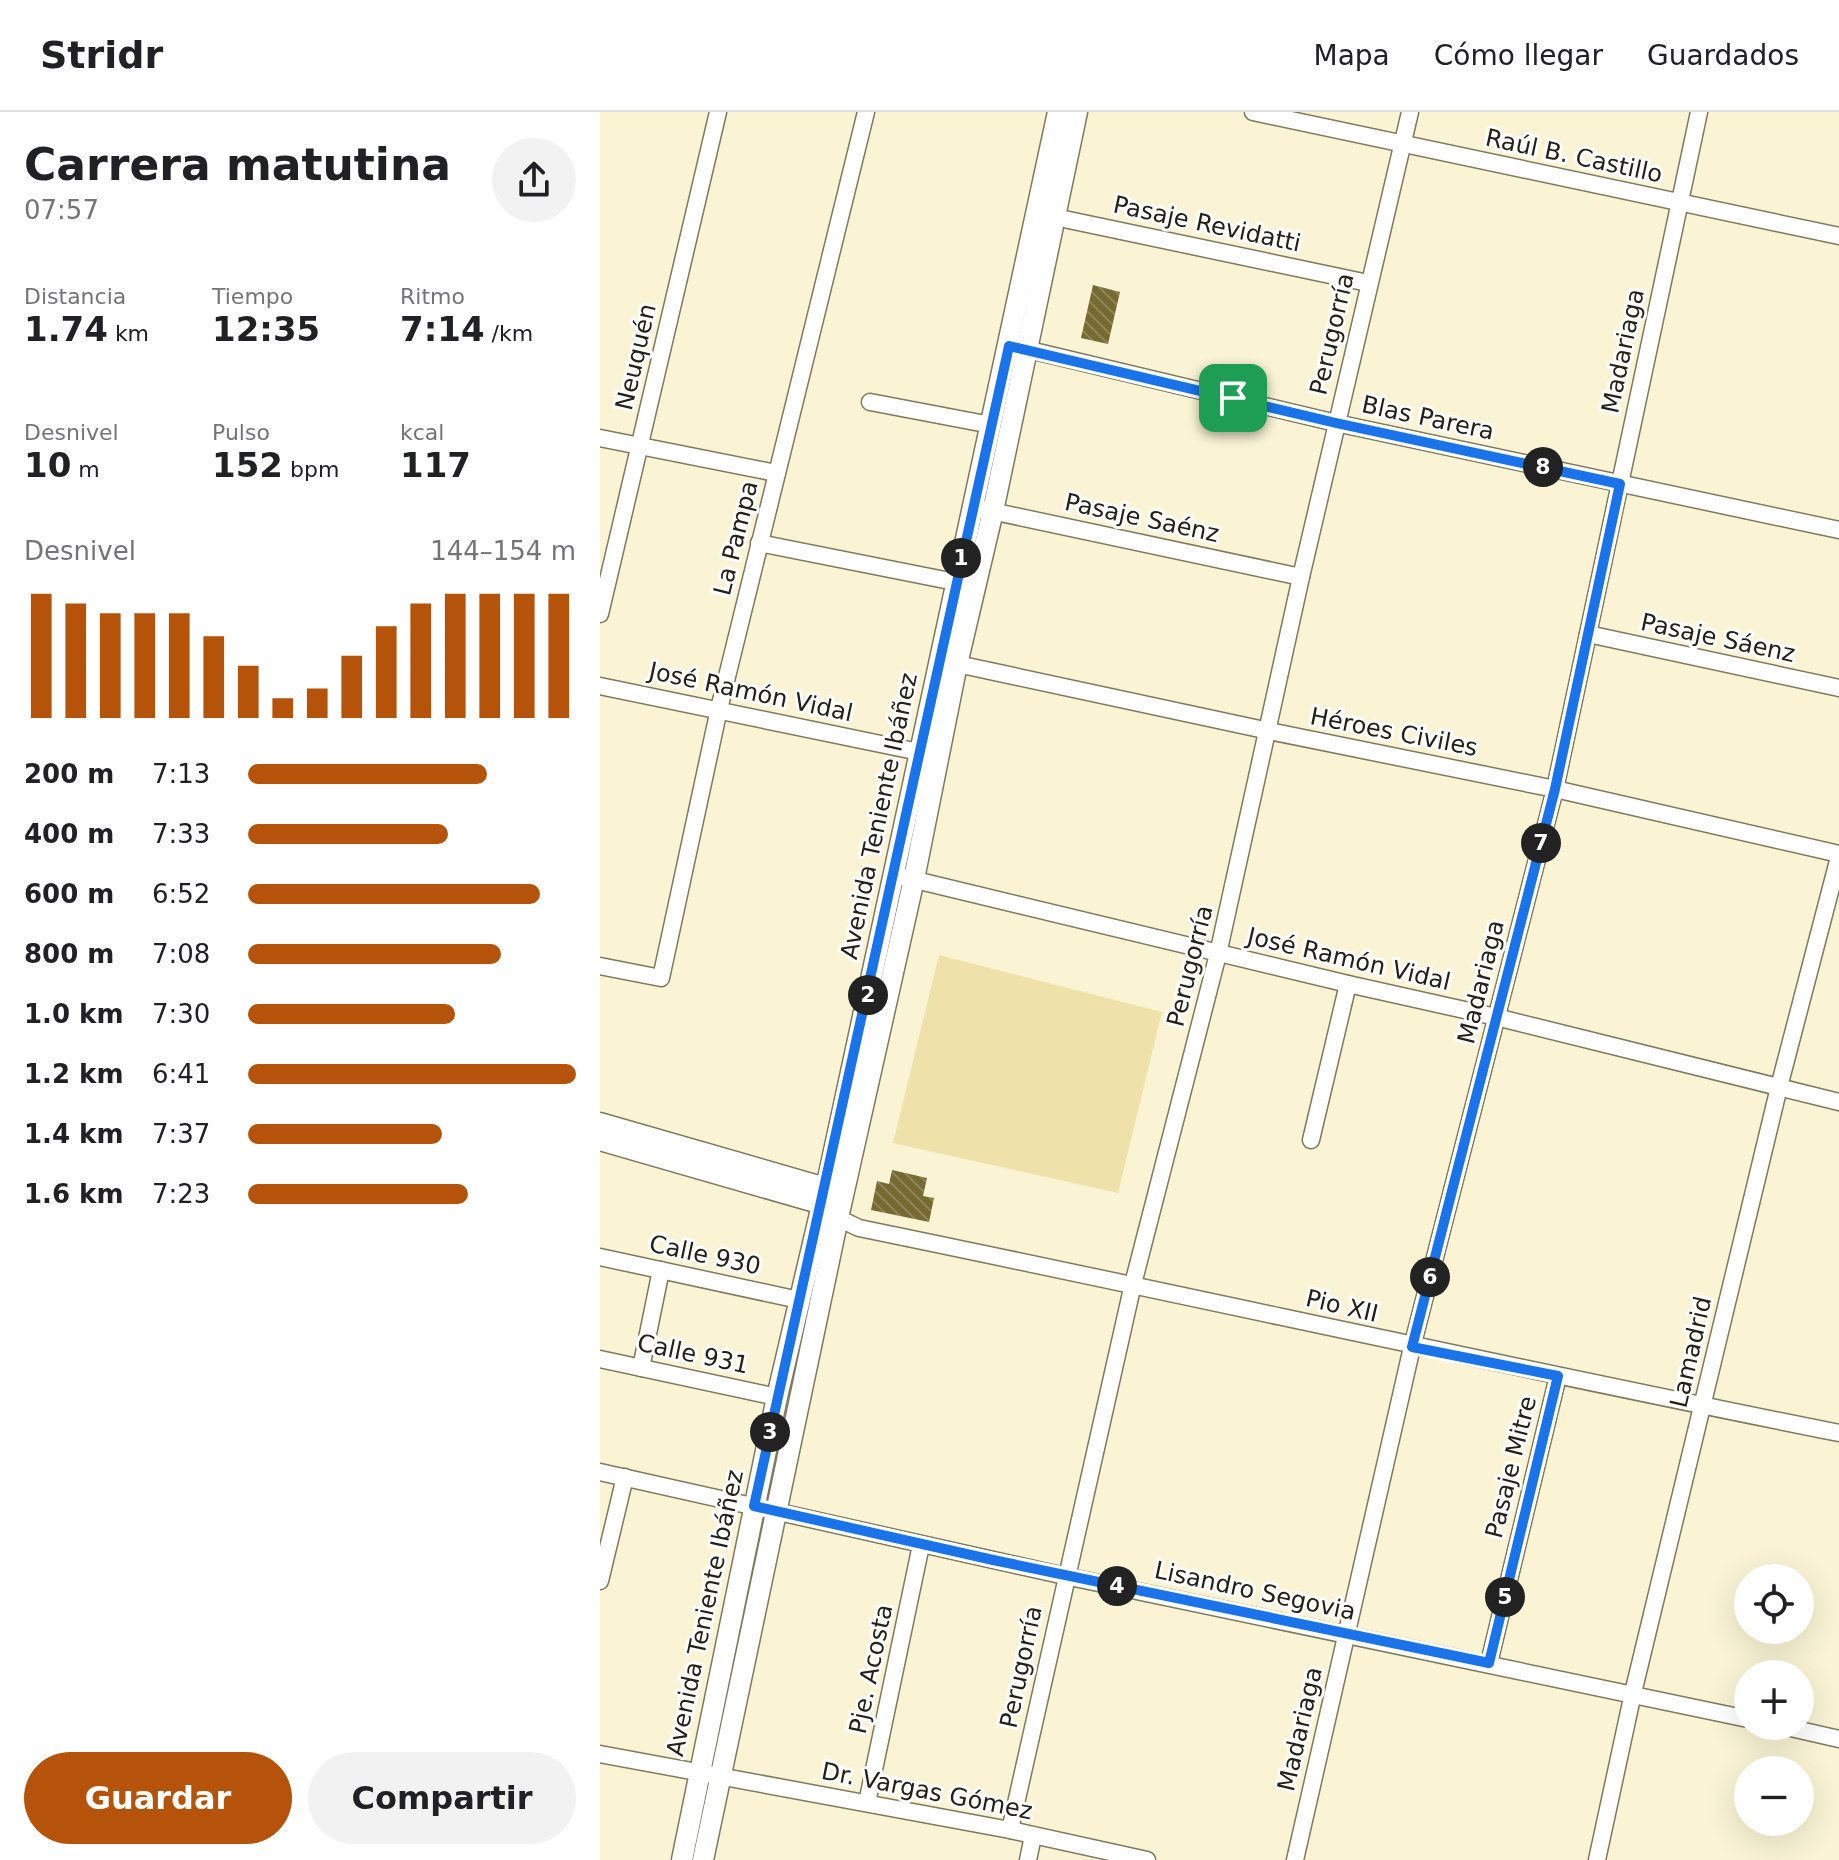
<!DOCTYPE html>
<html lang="es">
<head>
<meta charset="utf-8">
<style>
	body { margin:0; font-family:"DejaVu Sans",sans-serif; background:#f2f2f2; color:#202124; height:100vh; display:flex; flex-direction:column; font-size:30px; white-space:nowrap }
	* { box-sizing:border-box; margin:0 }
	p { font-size:26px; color:#757577 }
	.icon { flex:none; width:44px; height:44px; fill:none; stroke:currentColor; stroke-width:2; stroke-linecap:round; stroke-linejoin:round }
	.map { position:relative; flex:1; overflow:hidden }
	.panel { display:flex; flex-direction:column; background:#fff; width:600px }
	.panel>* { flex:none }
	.tools { position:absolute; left:1134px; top:1452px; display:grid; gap:16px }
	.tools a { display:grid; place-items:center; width:80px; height:80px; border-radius:50%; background:#fff; box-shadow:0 8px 32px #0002; font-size:40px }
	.pin { position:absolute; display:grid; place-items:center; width:68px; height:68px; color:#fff; margin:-34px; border-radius:16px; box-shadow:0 4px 12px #0006 }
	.km { position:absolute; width:40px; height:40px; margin:-20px; border-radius:50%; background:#222; color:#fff; font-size:22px; line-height:40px; text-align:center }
	.round { display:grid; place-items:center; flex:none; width:84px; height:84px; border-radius:42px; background:#f2f2f2 }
	.head { display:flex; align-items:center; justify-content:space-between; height:136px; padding:0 24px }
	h1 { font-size:44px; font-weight:800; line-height:60px }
	.stats { display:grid; grid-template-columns:repeat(3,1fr); gap:12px; height:136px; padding:8px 24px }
	.stats div { display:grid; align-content:center }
	.stats b { font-size:34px; font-weight:800 }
	.stats small { font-size:22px; font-weight:400 }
	.stats p { font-size:22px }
	.chart { height:224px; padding:16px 24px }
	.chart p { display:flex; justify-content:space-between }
	.chart svg { width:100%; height:144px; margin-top:8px; stroke:#b45309; stroke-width:6 }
	.cta { display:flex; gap:16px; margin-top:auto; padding:16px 24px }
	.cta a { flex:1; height:92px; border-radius:48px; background:#b45309; color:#fff; font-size:32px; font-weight:800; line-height:92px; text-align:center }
	.cta a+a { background:#f2f2f2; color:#202124 }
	ul { padding:0 24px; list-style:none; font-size:26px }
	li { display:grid; grid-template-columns:128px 96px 1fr; align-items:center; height:60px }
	li i { height:20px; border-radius:10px; background:#b45309 }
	header { display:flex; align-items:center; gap:48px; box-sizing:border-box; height:112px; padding:0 40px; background:#fff; border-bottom:2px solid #e0e0e0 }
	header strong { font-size:38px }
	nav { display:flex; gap:44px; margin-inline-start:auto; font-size:28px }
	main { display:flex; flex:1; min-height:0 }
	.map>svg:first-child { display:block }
	.grass { fill:#eee1a9 }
	.building { fill:url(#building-back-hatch) }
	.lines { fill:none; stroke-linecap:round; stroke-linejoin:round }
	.minor-casing { stroke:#7f795e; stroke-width:19 }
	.major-casing { stroke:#7f795e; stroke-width:23 }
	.minor { stroke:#fff; stroke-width:16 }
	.major { stroke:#fff; stroke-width:20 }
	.route-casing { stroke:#fff; stroke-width:16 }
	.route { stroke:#1a73e8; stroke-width:10 }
	.labels { text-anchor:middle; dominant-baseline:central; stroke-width:6; stroke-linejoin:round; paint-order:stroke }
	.street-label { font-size:24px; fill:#232015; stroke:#fff }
</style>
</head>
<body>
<header>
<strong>Stridr</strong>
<nav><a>Mapa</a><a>Cómo llegar</a><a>Guardados</a></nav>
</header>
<main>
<section class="panel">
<div class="head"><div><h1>Carrera matutina</h1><p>07:57</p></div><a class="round"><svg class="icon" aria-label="share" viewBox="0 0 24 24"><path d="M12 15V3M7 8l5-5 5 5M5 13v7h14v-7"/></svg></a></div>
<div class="stats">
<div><p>Distancia</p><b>1.74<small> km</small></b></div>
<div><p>Tiempo</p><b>12:35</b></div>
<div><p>Ritmo</p><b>7:14<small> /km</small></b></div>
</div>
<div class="stats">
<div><p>Desnivel</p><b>10<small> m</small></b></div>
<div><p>Pulso</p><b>152<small> bpm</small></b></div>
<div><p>kcal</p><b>117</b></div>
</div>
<div class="chart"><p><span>Desnivel</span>144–154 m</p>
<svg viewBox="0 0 160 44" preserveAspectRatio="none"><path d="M5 44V6M15 44V9M25 44V12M35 44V12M45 44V12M55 44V19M65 44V28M75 44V38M85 44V35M95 44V25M105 44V16M115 44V9M125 44V6M135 44V6M145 44V6M155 44V6"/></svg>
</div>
<ul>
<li><b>200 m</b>7:13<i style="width:73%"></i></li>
<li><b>400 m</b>7:33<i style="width:61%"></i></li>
<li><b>600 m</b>6:52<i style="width:89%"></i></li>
<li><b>800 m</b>7:08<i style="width:77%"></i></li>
<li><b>1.0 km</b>7:30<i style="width:63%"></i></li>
<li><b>1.2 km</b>6:41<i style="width:100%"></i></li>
<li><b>1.4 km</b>7:37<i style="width:59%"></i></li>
<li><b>1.6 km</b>7:23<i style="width:67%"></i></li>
</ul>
<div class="cta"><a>Guardar</a><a>Compartir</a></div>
</section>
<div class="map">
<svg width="1239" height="1748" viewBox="0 0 1239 1748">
	<defs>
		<pattern id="building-back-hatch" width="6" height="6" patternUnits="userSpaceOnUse" patternTransform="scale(2)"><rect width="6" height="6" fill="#776a31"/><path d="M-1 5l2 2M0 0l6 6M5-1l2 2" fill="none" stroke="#8c835a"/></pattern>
	</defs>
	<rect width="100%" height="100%" fill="#faf4d5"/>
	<polygon class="grass" points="339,843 562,900 518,1081 293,1031"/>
	<g class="building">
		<polygon points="493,173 520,180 508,232 481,226"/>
		<polygon points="292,1058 327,1066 323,1084 334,1086 329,1110 271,1098 277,1069 289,1072"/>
	</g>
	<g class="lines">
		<g class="minor-casing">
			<g id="minor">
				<polyline points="653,0 1239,124"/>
				<polyline points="445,103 768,171"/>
				<polyline points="417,235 736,311 1239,418"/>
				<polyline points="270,290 391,313"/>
				<polyline points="0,326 176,361"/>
				<polyline points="382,397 701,465"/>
				<polyline points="159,431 355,470"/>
				<polyline points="0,502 118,0"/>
				<polyline points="988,522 1239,576"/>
				<polyline points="348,550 669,619 955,677 1239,742"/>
				<polyline points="0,574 329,642"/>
				<polyline points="303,765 748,872 896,905 1239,990"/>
				<polyline points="0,854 61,866 119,597 266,0"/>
				<polyline points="711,1028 748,872"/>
				<path d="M 238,1106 L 259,1116 C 586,1183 912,1256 1239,1321"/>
				<polyline points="0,1145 199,1188"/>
				<polyline points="0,1247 177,1285"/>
				<polyline points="41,1256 61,1158"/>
				<polyline points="0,1360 465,1464 1148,1607"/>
				<polyline points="0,1469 25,1365"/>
				<polyline points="889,1551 958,1264"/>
				<polyline points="1182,1614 1239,1627"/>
				<polyline points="0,1642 410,1718 547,1748"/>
				<polyline points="267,1691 321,1433"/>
				<polyline points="410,1718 533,1172 618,842 701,465 810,0"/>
				<polyline points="428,1748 433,1724"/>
				<polyline points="695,1748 812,1235 955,677 1099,0"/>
				<polyline points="997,1748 1033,1581 1179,975 1239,745"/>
			</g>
		</g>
		<g class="major-casing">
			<g id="major">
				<polyline points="0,1011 236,1079"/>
				<polyline points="0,1028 222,1092 232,1101"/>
				<polyline points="82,1748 177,1285 226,1076 458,0"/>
				<polyline points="103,1748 238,1106 314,767 357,552 393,399 477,0"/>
			</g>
		</g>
		<use href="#minor" class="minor"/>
		<use href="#major" class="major"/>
	</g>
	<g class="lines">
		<g class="route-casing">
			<polygon id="route" points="409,234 736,311 1020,372 955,677 812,1235 958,1264 889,1551 393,1448 154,1394"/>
		</g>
		<use href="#route" class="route"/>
	</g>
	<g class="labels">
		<g class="street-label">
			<text transform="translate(974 44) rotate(12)">Raúl B. Castillo</text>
			<text transform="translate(607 112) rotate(12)">Pasaje Revidatti</text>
			<text transform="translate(732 222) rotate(-77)">Perugorría</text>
			<text transform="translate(1023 239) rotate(-78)">Madariaga</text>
			<text transform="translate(36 245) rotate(-77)">Neuquén</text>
			<text transform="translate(828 306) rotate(12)">Blas Parera</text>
			<text transform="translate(542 406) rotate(12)">Pasaje Saénz</text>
			<text transform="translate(136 426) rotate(-76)">La Pampa</text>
			<text transform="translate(1118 526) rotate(12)">Pasaje Sáenz</text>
			<text transform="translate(151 580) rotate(12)">José Ramón Vidal</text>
			<text transform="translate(794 620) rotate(11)">Héroes Civiles</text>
			<text transform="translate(279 704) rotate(-78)">Avenida Teniente Ibáñez</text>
			<text transform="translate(749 847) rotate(13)">José Ramón Vidal</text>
			<text transform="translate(590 854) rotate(-76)">Perugorría</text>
			<text transform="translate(881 870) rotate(-76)">Madariaga</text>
			<text transform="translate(105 1143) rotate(12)">Calle 930</text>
			<text transform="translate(742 1194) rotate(13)">Pio XII</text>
			<text transform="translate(1091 1240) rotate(-77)">Lamadrid</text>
			<text transform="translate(93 1242) rotate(12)">Calle 931</text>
			<text transform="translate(911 1355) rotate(-76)">Pasaje Mitre</text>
			<text transform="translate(655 1479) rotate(12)">Lisandro Segovia</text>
			<text transform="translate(105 1501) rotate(-78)">Avenida Teniente Ibáñez</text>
			<text transform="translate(421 1555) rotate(-78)">Perugorría</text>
			<text transform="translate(271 1557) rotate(-78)">Pje. Acosta</text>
			<text transform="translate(700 1617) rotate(-77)">Madariaga</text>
			<text transform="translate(327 1679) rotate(11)">Dr. Vargas Gómez</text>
		</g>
	</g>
</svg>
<div class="tools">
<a><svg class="icon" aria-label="locate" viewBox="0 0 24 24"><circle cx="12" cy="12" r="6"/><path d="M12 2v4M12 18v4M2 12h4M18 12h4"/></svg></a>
<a>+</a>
<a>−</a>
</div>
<div class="pin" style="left:633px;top:286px;background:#1e9e55"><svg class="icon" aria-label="arrive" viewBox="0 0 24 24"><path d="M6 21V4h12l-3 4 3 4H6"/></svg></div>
<b class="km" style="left:361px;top:446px">1</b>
<b class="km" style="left:268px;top:883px">2</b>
<b class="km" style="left:170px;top:1320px">3</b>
<b class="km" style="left:517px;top:1474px">4</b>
<b class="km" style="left:905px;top:1485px">5</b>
<b class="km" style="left:830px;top:1165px">6</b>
<b class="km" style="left:941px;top:731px">7</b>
<b class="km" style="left:943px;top:355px">8</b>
</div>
</main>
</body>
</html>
